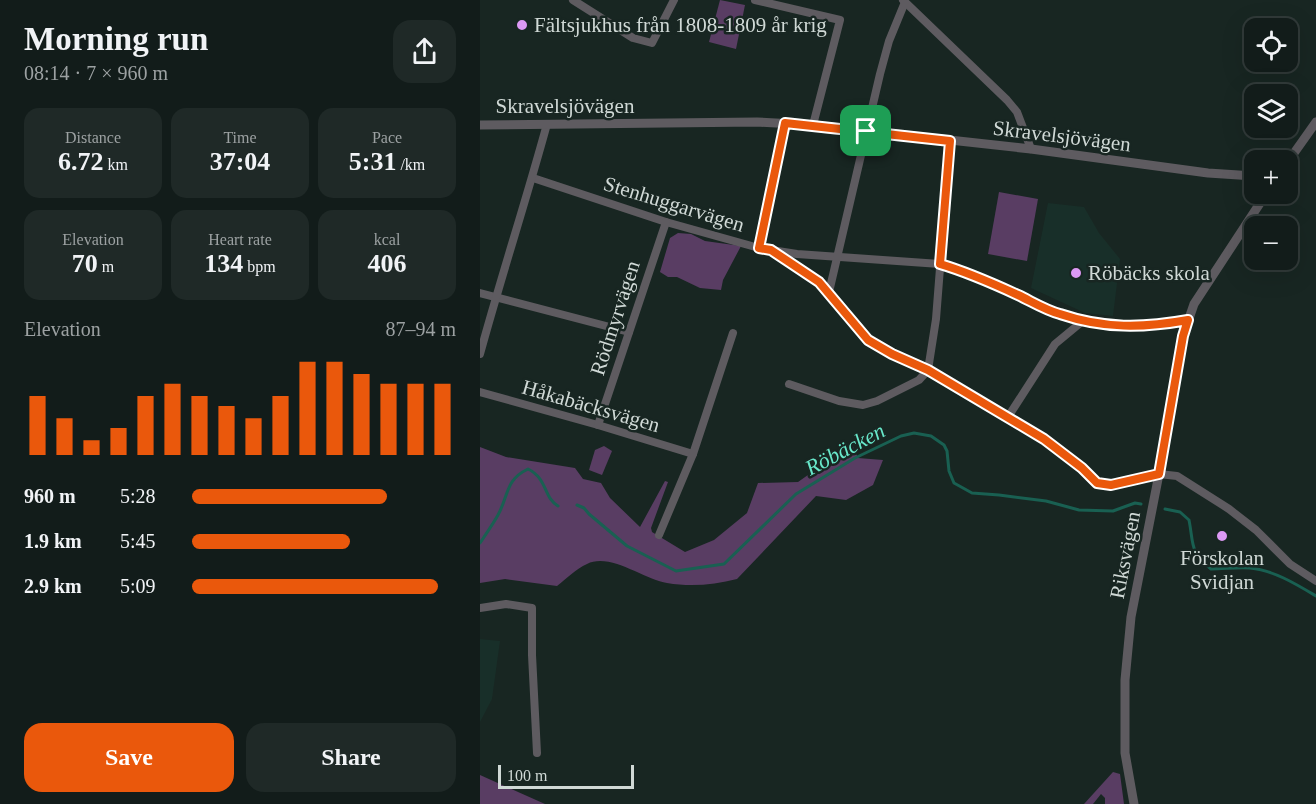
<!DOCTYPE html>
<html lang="en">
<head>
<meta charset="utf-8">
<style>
	body { margin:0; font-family:Georgia,serif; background:#1f2927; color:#f1f3f6; height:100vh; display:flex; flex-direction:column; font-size:22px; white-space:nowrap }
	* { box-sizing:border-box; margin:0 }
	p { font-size:20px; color:#9ca1a2 }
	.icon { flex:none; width:33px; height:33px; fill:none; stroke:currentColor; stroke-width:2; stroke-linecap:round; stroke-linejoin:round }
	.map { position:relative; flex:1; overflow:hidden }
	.sheet { display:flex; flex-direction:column; background:#121c1a; width:480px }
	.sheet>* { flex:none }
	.buttons { position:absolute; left:764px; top:18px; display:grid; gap:12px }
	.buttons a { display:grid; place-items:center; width:54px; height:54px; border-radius:12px; background:#121c1a; box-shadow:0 6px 24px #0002,0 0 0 2px #313a39; font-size:30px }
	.scale { position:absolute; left:18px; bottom:15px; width:136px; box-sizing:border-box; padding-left:6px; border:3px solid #d0d9d6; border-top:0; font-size:16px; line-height:21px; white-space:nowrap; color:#d0d9d6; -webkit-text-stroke:4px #182622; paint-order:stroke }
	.pin { position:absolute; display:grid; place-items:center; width:51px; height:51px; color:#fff; margin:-26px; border-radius:12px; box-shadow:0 3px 9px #0006 }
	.round { display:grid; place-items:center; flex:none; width:63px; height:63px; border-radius:18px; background:#1f2927 }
	.headline { display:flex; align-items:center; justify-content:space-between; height:102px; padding:0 24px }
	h1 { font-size:33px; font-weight:800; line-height:45px }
	.figures { display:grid; grid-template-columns:repeat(3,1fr); gap:9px; height:102px; padding:6px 24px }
	.figures div { display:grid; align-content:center; border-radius:15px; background:#1f2927; text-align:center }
	.figures b { font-size:26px; font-weight:800 }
	.figures small { font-size:16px; font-weight:400 }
	.figures p { font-size:16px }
	.chart { height:168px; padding:12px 24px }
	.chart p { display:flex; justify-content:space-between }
	.chart svg { width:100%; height:108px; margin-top:6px; stroke:#ea580c; stroke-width:6 }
	.cta { display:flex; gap:12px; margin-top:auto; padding:12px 24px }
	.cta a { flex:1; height:69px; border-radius:18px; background:#ea580c; color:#fff; font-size:24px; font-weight:800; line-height:69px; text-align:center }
	.cta a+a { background:#1f2927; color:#f1f3f6 }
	ul { padding:0 24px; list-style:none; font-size:20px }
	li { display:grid; grid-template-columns:96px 72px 1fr; align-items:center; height:45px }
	li i { height:15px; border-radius:8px; background:#ea580c }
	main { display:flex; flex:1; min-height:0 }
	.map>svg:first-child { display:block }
	.built { fill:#182f29 }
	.green { fill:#593d63 }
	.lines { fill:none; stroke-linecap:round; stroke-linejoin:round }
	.stream { stroke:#196052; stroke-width:3 }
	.minor { stroke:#5e5b60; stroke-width:8 }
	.tertiary { stroke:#5e5b60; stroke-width:9 }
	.route-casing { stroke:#fff; stroke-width:12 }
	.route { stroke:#ea580c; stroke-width:8 }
	.poi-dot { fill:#dc99f4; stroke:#182622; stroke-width:2 }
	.labels { text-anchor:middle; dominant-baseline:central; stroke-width:5; stroke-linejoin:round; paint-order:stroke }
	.poi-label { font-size:21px; fill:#d0d9d6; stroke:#182622; text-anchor:start }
	.street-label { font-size:21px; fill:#d0d9d6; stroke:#182622 }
	.water-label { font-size:22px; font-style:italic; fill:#68e7ca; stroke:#182622 }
</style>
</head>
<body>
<main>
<section class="sheet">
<div class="headline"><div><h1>Morning run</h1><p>08:14 · 7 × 960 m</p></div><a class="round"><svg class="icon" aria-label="share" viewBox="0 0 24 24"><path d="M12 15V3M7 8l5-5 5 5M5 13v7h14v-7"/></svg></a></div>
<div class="figures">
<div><p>Distance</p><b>6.72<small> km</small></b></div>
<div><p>Time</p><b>37:04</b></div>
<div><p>Pace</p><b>5:31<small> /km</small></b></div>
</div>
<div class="figures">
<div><p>Elevation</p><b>70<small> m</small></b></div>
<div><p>Heart rate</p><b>134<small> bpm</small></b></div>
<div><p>kcal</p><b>406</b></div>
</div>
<div class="chart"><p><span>Elevation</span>87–94 m</p>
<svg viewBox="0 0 160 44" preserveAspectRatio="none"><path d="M5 44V20M15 44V29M25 44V38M35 44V33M45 44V20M55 44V15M65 44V20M75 44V24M85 44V29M95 44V20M105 44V6M115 44V6M125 44V11M135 44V15M145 44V15M155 44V15"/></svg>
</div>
<ul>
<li><b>960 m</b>5:28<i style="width:74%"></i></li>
<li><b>1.9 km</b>5:45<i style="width:60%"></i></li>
<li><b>2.9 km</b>5:09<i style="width:93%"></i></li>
</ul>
<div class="cta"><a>Save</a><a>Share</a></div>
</section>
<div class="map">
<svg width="836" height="804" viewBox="0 0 836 804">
	<rect width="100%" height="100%" fill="#182622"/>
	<g class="built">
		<polygon points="568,203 604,207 619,233 640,259 633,316 605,313 551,288"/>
		<polygon points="0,639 20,641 12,699 0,722"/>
	</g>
	<g class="green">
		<polygon points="240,0 265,5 256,49 229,42"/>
		<polygon points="519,192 558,199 547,261 508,254"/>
		<polygon points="198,233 211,234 225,241 261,246 243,280 241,290 220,288 197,277 188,277 180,272 190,238"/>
		<path d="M 372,444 L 378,458 L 403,460 L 393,485 L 366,500 L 336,496 L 257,579 C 234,585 210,587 187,583 C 165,580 130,552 107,564 C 96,569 86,579 77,586 L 25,579 L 0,583 L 0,447 L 26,457 L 95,468 L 103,479 L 121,483 L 130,498 L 160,527 L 185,481 L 188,482 L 171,528 L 172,532 L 205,552 L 234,540 L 267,513 L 278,483 L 318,482 Z"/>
		<polygon points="124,446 132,451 122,475 109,470 115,450"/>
		<polygon points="633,772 640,774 644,804 625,804 625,798 621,794 613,804 604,804"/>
		<polygon points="0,775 65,804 0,804"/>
	</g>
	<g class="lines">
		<g class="stream">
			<polyline points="97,505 104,508 109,514 147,546 196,571 244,564 316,494 375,458 421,436 434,433 451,436 464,445 467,451 469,471 474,483 492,493 519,495 566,501 599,510 633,511 655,503 661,504"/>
			<path d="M 685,509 L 700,512 L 709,520 C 714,545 709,551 731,569 C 744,569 757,567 770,568 C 793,570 816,584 836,596"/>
			<path d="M 0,543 C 6,534 13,524 18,515 C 29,495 25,480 48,469 C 68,479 63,497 78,506"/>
		</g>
		<g class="minor">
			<polyline points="93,0 153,38 172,43 194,0"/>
			<polyline points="275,0 360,20 333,125"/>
			<polyline points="423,0 527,100 537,112 551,149"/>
			<polyline points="53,178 186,222 279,248 317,254 460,264 486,272 579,314 604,320 635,325 663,327 708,320"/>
			<polyline points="279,248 305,123"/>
			<polyline points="294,252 339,282 388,340 412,354 448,370 564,439 602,468 617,483 631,485 679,474 697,476 749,509 776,530 810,564 836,581"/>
			<polyline points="349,292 400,74 409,41 425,2"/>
			<polyline points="0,293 149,332"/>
			<path d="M 0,354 C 21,277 46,201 67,124"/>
			<polyline points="309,384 359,401 383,405 397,401 439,380 448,370 456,319 470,141"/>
			<polyline points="0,392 118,425 213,454"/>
			<polyline points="528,417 575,344 604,320"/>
			<polyline points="118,425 186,222"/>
			<polyline points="179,535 213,454 253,333"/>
			<polyline points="0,608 26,604 52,608 52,655 57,753"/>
		</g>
		<g class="tertiary">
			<polyline points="0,125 277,122 333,125 551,149 728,173 774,176"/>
			<polyline points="807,163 836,122"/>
			<polyline points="654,804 645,753 645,680 651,617 679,474 703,336 714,304 786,194"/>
		</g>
	</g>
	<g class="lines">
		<g class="route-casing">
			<path id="route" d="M 305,123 L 470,141 L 460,264 C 487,272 512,283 538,295 C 551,301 565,310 580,314 C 624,329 663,328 708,320 L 703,336 L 679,474 L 631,485 L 617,483 L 602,468 L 564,439 L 448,370 L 412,354 L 388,340 L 339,282 L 291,250 L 279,248 Z"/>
		</g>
		<use href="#route" class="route"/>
	</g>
	<g class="poi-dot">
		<circle cx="42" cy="25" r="6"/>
		<circle cx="596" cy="273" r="6"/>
		<circle cx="742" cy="536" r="6"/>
	</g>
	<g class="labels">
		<g class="poi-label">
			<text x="54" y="25">Fältsjukhus från 1808-1809 år krig</text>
			<text x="608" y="273">Röbäcks skola</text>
			<text x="742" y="558" text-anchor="middle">Förskolan<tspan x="742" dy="24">Svidjan</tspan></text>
		</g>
		<g class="street-label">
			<text x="85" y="106">Skravelsjövägen</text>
			<text transform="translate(582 136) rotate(7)">Skravelsjövägen</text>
			<text transform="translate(194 204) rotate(17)">Stenhuggarvägen</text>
			<text transform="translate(135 318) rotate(-72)">Rödmyrvägen</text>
			<text transform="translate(111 406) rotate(16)">Håkabäcksvägen</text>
			<text transform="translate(645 555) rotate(-79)">Riksvägen</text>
		</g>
		<g class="water-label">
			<text transform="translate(365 449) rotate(-28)">Röbäcken</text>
		</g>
	</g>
</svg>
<div class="buttons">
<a><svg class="icon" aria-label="locate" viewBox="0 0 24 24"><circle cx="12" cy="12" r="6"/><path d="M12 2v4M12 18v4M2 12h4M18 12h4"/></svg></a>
<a><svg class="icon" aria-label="layers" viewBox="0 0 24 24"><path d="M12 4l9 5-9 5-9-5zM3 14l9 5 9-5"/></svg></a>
<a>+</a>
<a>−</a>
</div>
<div class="scale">100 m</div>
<div class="pin" style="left:386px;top:131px;background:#1e9e55"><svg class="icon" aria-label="arrive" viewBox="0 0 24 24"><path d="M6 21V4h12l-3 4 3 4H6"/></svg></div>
</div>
</main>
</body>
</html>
